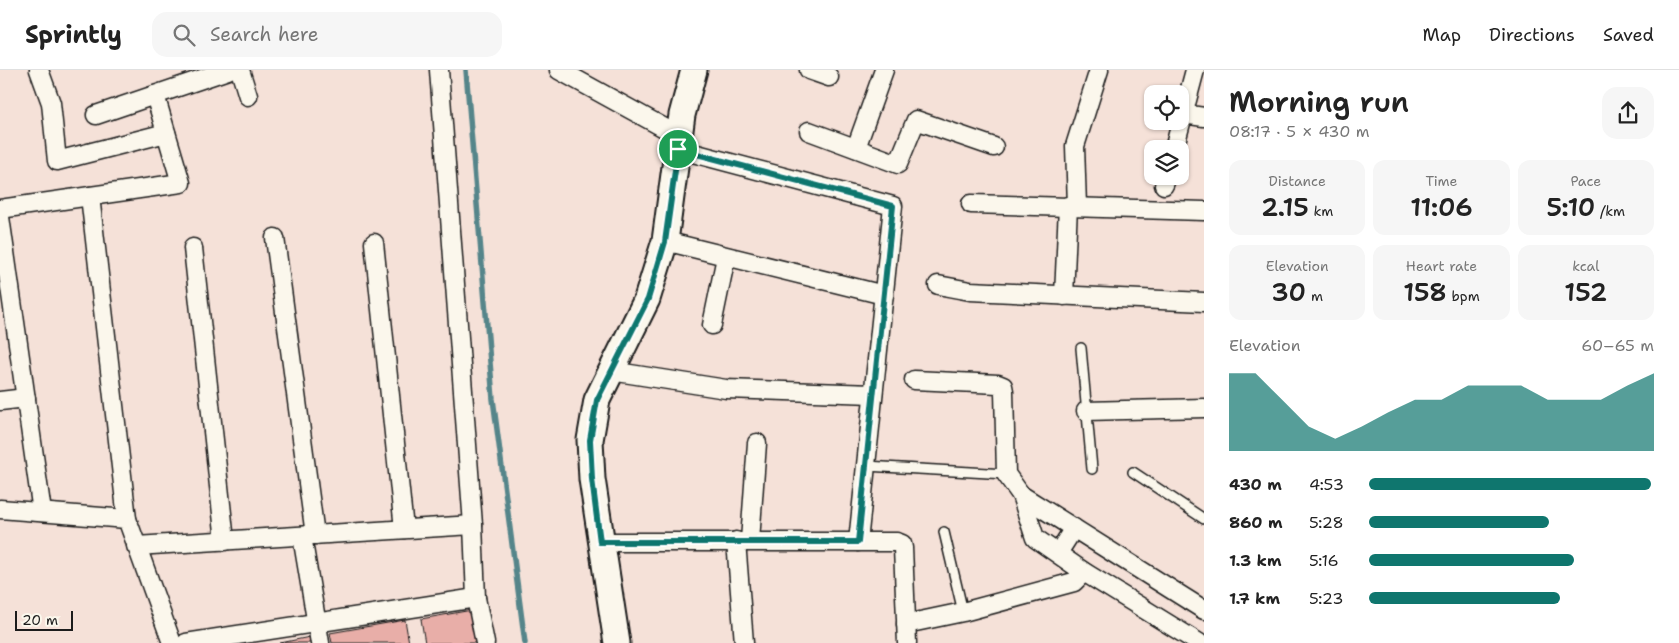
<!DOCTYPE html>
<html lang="en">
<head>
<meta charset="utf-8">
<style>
	body { margin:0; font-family:"Shantell Sans",sans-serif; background:#f6f6f6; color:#222; height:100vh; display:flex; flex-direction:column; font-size:19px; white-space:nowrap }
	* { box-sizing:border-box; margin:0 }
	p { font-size:16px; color:#767676 }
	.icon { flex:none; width:28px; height:28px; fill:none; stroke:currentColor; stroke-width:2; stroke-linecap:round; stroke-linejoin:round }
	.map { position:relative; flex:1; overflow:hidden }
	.sheet { display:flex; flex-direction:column; background:#fff; width:475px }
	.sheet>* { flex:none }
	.fabs { position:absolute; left:1144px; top:15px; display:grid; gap:10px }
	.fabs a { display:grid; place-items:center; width:45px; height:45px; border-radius:10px; background:#fff; box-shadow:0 1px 4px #0004; font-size:25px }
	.scale { position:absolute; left:15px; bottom:12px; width:58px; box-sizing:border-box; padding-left:5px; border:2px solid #1c1c1c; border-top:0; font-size:14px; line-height:18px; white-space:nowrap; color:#1c1c1c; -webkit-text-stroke:4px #fbf7ec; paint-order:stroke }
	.pin { position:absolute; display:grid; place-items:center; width:42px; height:42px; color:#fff; margin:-21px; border:2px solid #fff; border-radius:50%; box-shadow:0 1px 5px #0007 }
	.round { display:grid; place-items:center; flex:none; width:52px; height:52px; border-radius:15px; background:#f6f6f6 }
	.summary { display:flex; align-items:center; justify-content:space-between; height:85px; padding:0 25px }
	h1 { font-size:28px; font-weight:600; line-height:38px }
	.figures { display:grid; grid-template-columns:repeat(3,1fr); gap:8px; height:85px; padding:5px 25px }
	.figures div { display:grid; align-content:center; border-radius:12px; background:#f6f6f6; text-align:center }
	.figures b { font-size:25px; font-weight:600 }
	.figures small { font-size:14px; font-weight:400 }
	.figures p { font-size:14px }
	.chart { height:140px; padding:10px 25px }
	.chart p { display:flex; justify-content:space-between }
	.chart svg { width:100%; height:90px; margin-top:5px; fill:#0f766e; opacity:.7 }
	ul { padding:0 25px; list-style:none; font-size:16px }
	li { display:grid; grid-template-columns:80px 60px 1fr; align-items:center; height:38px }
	li i { height:12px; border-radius:6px; background:#0f766e }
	header { display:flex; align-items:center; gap:30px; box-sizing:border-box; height:70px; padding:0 25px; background:#fff; border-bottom:1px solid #e0e0e0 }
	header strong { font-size:24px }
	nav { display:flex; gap:28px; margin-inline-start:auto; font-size:18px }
	.search { width:350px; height:45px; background:#f6f6f6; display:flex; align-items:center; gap:12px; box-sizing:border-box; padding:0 18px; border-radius:15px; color:#767676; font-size:19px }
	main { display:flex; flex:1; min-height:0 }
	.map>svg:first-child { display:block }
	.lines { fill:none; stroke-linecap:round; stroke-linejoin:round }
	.stream { stroke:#54858a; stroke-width:5.5 }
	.building { fill:#e8aea8; stroke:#1c1c1c }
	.lane-casing { stroke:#1c1c1c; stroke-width:12 }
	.street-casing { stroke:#1c1c1c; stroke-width:21 }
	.secondary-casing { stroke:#1c1c1c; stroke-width:29 }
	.lane { stroke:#fbf7ec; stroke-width:9 }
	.street { stroke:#fbf7ec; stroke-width:18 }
	.secondary { stroke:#fbf7ec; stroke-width:25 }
	.route-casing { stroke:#fff; stroke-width:10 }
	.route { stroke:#0f766e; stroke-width:6 }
</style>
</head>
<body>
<header>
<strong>Sprintly</strong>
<div class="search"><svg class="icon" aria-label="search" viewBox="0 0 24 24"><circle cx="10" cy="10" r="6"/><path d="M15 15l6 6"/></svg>Search here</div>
<nav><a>Map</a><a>Directions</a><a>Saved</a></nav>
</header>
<main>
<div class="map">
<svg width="1204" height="573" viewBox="0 0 1204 573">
	<rect width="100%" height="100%" fill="#f5e1d8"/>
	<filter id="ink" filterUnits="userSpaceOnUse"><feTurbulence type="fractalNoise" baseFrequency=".02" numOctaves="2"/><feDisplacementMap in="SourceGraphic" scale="10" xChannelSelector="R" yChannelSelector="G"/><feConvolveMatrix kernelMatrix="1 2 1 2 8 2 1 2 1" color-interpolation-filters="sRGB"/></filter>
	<g filter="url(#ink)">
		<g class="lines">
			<polyline class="stream" points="466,0 493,329 525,573"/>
		</g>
		<g class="building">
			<polygon points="472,540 478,573 425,573 421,549"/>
			<polygon points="405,550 409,573 332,573 330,563"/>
			<polygon points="310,567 311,573 280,573"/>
		</g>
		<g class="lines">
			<g class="lane-casing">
				<g id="lane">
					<polyline points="1081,278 1092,399"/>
					<polyline points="866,396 1006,404"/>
					<polyline points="1133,402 1204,449"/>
					<polyline points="944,462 963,542"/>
				</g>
			</g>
			<g class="street-casing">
				<g id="street">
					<polyline points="39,0 51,33 57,91 166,63"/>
					<polyline points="240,0 248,26"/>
					<polyline points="439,0 473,455 476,528 485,573"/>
					<polyline points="559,0 679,66"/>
					<polyline points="809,0 829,7"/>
					<polyline points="1183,44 1204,47"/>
					<polyline points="96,45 228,0"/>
					<polyline points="809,61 898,94 916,50 994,77"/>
					<polyline points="856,78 884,0"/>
					<polyline points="678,79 893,136 858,472"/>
					<polyline points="1174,79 1195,0"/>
					<polyline points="1164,115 1167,106"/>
					<polyline points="90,126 127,449"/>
					<polyline points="971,134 1204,141"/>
					<polyline points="1077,136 1075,76 1099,0"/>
					<polyline points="0,139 181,113 155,25"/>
					<polyline points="0,147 42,442"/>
					<polyline points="275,168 315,465"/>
					<polyline points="665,171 884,225"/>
					<polyline points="374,173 404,459"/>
					<polyline points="193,178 225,471"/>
					<polyline points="938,215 970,221 1204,232"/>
					<polyline points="1064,226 1068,136"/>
					<polyline points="712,255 726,187"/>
					<polyline points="611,301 726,319 873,324"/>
					<polyline points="914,310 998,314 1003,316 1004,321 1006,404 1021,425 1035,468 1084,502 1199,573"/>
					<polyline points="0,331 26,328"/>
					<polyline points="1086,341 1204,338"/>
					<polyline points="1021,425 1204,540"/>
					<polyline points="0,439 127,449 172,573"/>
					<polyline points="302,466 320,573"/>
					<polyline points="736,471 744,573"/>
					<polyline points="750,471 757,373"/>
					<polyline points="600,472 897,472 902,474 903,478 907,573"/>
					<polyline points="136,476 473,455"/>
					<polyline points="1058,483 1074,458"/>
					<polyline points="906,554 963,542 1074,512 1084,502"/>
					<polyline points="186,573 476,528"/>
				</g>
			</g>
			<g class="secondary-casing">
				<polyline id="secondary" points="617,573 592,409 590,370 597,330 647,229 665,171 682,45 694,0"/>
			</g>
			<use href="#lane" class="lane"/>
			<use href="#street" class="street"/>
			<use href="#secondary" class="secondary"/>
		</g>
	</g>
	<g class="lines" filter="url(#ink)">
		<g class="route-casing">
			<polygon id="route" points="678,79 893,136 858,472 600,472 592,409 590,370 597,330 648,229 665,172"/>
		</g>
		<use href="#route" class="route"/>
	</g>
</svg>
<div class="fabs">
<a><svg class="icon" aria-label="locate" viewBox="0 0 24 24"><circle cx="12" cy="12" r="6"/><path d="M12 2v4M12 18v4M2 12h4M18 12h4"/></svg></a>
<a><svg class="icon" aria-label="layers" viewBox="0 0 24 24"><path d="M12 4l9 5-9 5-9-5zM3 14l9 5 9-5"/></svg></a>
</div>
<div class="scale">20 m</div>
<div class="pin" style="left:678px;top:79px;background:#1e9e55"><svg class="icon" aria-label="arrive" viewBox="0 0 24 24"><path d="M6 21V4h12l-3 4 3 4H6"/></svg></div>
</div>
<section class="sheet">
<div class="summary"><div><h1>Morning run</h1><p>08:17 · 5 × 430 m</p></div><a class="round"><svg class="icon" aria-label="share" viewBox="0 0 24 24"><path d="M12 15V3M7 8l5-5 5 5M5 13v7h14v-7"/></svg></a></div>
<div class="figures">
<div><p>Distance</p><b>2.15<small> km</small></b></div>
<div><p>Time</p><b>11:06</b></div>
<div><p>Pace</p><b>5:10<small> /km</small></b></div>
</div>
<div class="figures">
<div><p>Elevation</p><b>30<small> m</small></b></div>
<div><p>Heart rate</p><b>158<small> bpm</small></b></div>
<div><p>kcal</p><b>152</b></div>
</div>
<div class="chart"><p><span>Elevation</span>60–65 m</p>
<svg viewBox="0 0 160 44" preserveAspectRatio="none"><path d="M0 44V6L10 6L20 19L30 32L40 38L50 32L60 25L70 19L80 19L90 12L100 12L110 12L120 19L130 19L140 19L150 12L160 6V44z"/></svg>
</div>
<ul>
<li><b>430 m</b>4:53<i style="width:99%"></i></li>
<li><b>860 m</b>5:28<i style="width:63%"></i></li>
<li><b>1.3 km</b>5:16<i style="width:72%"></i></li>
<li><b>1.7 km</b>5:23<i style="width:67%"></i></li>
</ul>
</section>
</main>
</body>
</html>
